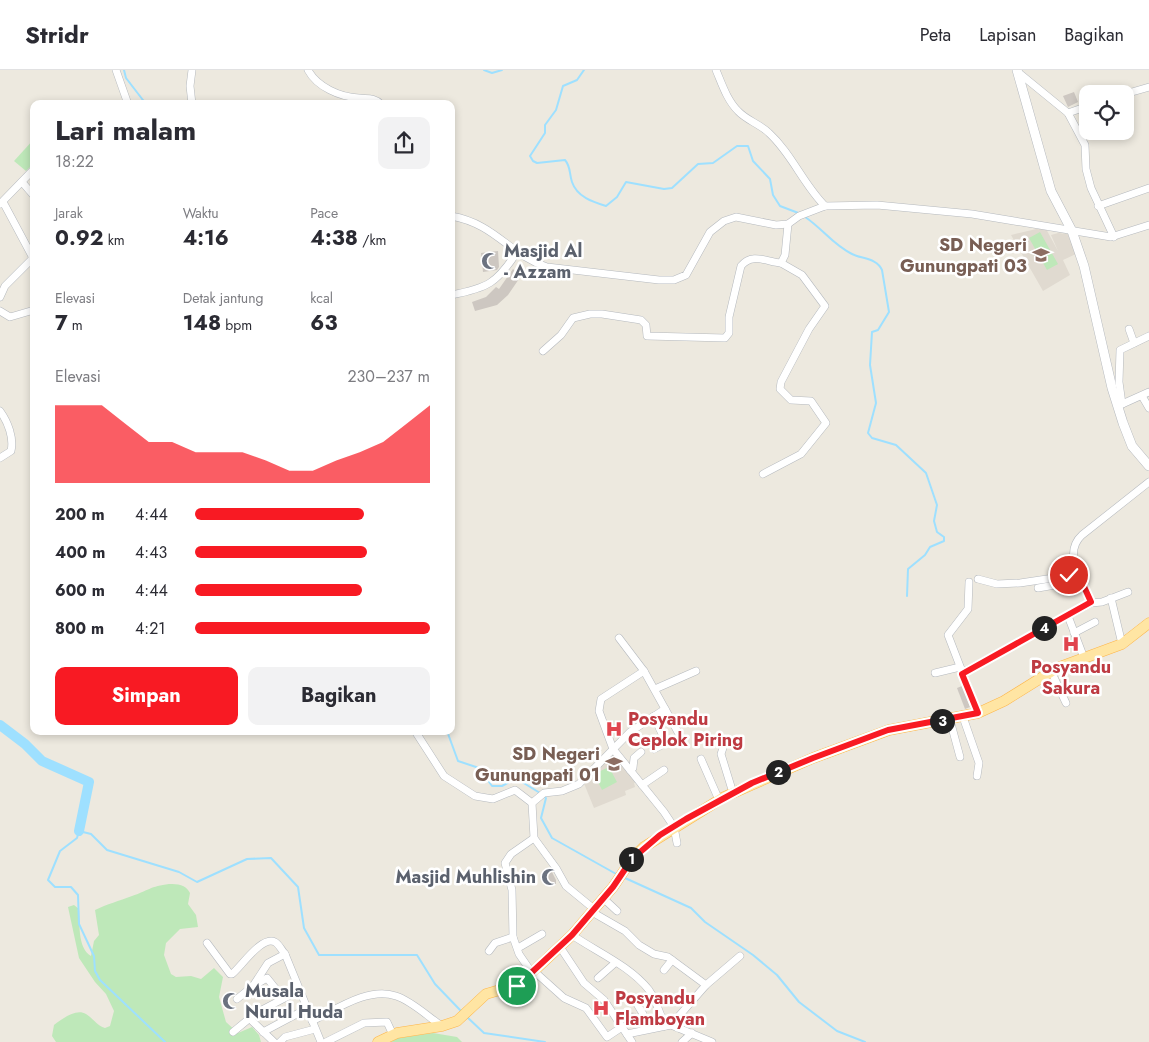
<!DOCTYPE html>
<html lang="id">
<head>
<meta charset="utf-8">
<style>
	body { margin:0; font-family:Jost,sans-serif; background:#f2f2f3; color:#2b2b33; height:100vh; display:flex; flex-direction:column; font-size:19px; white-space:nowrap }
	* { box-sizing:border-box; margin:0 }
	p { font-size:16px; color:#7c7c81 }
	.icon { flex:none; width:28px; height:28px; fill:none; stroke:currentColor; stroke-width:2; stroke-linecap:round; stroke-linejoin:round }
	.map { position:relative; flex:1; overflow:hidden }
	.sheet { position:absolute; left:30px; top:30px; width:425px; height:635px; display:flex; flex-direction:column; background:#fff; border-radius:10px; box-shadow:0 2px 8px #0003 }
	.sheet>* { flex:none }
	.tools { position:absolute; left:1079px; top:15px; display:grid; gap:10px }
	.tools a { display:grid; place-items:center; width:55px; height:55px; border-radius:10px; background:#fff; box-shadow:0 2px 8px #0003; font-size:25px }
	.pin { position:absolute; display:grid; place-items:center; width:42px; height:42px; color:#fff; margin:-21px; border:2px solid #fff; border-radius:50%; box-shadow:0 1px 5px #0007 }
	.km { position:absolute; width:25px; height:25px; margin:-12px; border-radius:50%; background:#222; color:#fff; font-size:14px; line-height:25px; text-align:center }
	.round { display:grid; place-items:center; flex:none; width:52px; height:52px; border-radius:10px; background:#f2f2f3 }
	.summary { display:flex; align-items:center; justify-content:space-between; height:85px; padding:0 25px }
	h1 { font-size:28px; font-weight:700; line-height:38px }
	.figures { display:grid; grid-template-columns:repeat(3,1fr); gap:8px; height:85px; padding:5px 25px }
	.figures div { display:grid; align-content:center }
	.figures b { font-size:21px; font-weight:700 }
	.figures small { font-size:14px; font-weight:400 }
	.figures p { font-size:14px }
	.chart { height:140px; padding:10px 25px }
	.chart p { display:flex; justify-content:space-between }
	.chart svg { width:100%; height:90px; margin-top:5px; fill:#f81a23; opacity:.7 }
	.button { display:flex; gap:10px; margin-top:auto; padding:10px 25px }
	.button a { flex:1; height:58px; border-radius:10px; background:#f81a23; color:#fff; font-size:20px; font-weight:700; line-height:58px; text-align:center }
	.button a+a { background:#f2f2f3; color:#2b2b33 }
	ul { padding:0 25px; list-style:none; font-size:16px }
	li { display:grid; grid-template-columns:80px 60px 1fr; align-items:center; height:38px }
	li i { height:12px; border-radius:6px; background:#f81a23 }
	header { display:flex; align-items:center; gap:30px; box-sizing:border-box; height:70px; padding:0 25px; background:#fff; border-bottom:1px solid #e1e1e2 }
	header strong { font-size:24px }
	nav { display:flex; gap:28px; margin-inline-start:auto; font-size:18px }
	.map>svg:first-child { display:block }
	.education { fill:#e0dad0 }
	.green { fill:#bee8b9 }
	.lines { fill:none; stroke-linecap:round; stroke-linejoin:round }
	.stream { stroke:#9ee0ff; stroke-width:2 }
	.river { stroke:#9ee0ff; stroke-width:10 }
	.building { fill:#cdc7c1 }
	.minor-casing { stroke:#b5b9be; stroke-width:8 }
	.tertiary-casing { stroke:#b5b9be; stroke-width:10 }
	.primary-casing { stroke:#feb548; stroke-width:11 }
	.minor { stroke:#fff; stroke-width:7 }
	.tertiary { stroke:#fff; stroke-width:9 }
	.primary { stroke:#ffe5a3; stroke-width:10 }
	.route-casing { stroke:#fff; stroke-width:10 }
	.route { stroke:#f81a23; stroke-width:6 }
	.labels { text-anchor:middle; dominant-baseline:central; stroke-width:5; stroke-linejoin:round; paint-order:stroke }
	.education-label { font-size:18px; font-weight:bold; fill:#785e54; stroke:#fff; text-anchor:end }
	.worship-label { font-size:18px; font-weight:bold; fill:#5b616d; stroke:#fff; text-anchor:start }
	.health-label { font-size:18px; font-weight:bold; fill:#be3a42; stroke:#fff; text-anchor:start }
</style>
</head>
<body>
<header>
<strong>Stridr</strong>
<nav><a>Peta</a><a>Lapisan</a><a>Bagikan</a></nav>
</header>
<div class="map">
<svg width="1149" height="972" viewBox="0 0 1149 972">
	<rect width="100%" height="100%" fill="#ede9df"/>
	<g class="education">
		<polygon points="1045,157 1058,181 1051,165 1058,163 1068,164 1076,184 1063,190 1070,205 1043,221 1011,165"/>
		<polygon points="616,679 641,710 634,713 635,717 625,721 626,725 594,738 583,711"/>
	</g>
	<g class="green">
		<polygon points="34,69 34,93 26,101 14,91"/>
		<polygon points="1040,162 1058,194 1047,200 1029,168"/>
		<polygon points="609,697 617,712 602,720 594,704"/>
		<path d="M 169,814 C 178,814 185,814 190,823 L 188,834 L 196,845 L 198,857 L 180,859 L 166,873 L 164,885 L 171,904 L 176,907 L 191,906 L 201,909 L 214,898 L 223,907 L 219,927 L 226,952 L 238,963 L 252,957 L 259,965 L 261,972 L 56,972 L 52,966 L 54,955 C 62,949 76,938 86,944 C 94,949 96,955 105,958 L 110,956 L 114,941 L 106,924 L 95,912 L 79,888 L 68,837 L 74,835 L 79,839 C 80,852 77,878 91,886 L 94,871 L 99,865 L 95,840 C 107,834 119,831 132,826 C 147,821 151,816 169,814 Z"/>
		<polygon points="433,963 457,967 462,972 391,972 398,968"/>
	</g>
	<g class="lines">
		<g class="stream">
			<polyline points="124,0 126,8 146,34"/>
			<polyline points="484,0 492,3 502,0"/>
			<path d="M 584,0 L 577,10 L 563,16 L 556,40 L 545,55 L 545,63 L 530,86 L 533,91 L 537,93 L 565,90 C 571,97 569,103 572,112 C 577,127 593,132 606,136 L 617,127 L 626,112 L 664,119 L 672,118 L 698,94 L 713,93 L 737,76 L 748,76 L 753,91 L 770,109 L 773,125 L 780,136 L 801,144"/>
			<path d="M 805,147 C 822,158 833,175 852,184 C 862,189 877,188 882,200 L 889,242 L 878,260 L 872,262 L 870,295 L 876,333 L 868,363 L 872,368 L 896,375 L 926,403 L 937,435 L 934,451 L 937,462 L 944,467 L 944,471 L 930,477 L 925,485 L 908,499 L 907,526"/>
			<polyline points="447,661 458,691 479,698 492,716 502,716 513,710 522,712 540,723"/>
			<polyline points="543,726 546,728 541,748 552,768 618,805"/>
			<polyline points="625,808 691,838 705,852 753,885 777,905 799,932 837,961 865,972"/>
			<polyline points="467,947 484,963 545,972"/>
			<polyline points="165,972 100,910 95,901 94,886 79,854 78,825 71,817 55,817 48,810 60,781 77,768 79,761 91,764 107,780 179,802 197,812 247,789 271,788 298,817 304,858 319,885 417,885 435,914 462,942"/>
		</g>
		<polyline class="river" points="0,655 25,674 42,691 89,712 79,761"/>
	</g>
	<g class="building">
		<polygon points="1074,22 1078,32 1068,37 1063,26"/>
		<polygon points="498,181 499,197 497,200 483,202 481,183"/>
		<polygon points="513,199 521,206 508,225 497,235 475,241 472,232 486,227 496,217 499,219"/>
		<polygon points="962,616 970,637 965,639 957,618"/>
		<polygon points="544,800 551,800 556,810 556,814 543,813"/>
		<polygon points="626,942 636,943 638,956 628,957 626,953"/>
	</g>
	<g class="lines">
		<g class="minor-casing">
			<g id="minor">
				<polyline points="116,0 128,34"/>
				<polyline points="192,0 190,16 192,34"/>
				<path d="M 308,0 C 317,17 340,27 359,28 C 367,29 374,27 381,34"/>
				<path d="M 716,0 C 722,14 727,30 738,41 C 746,50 760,54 769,63 C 792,84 803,114 825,136"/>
				<polyline points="1019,3 1068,43 1085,75 1086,99 1091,118 1114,167"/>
				<polyline points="1125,24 1149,17"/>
				<polyline points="1068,43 1088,36"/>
				<polyline points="22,112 34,126"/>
				<polyline points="3,132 33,188"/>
				<polyline points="0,134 34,99"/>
				<polyline points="1098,136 1149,118"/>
				<path d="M 451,146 C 496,154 508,184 547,197 L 659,210 L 674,210 L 686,205 L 710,162 L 724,151 L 736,147 L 776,155 L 788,154 L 799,146 L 825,136 L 877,135 L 972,144 L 1111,167 L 1149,155"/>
				<path d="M 451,225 C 488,218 497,213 517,182"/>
				<polyline points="0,227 5,216 34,187"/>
				<polyline points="0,241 10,247 34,240"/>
				<polyline points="1129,259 1134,273"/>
				<path d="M 543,281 L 561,265 L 573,248 L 590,244 L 602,244 L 641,250 L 646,255 L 647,266 L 725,268 L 729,263 L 729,247 L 741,196 C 752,182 767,192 781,193 L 785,185 L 788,154"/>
				<polyline points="1142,326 1149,338"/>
				<polyline points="1122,334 1119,312 1120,280 1149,266"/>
				<polyline points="1120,335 1149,322"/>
				<path d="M 0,341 C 8,352 14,368 11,381 L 0,388"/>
				<polyline points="763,404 801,384 826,353 811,331 791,330 780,319 781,312 809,259 825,236 802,205 781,193"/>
				<polyline points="978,509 997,514 1020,513 1067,506 1076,499"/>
				<polyline points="969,512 968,539 948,565 978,643"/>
				<polyline points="1038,518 1055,515 1055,507"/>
				<polyline points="1111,528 1122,574"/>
				<path d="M 1091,533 C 1082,512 1062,483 1082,465 L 1149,412"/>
				<polyline points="1068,546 1084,588"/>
				<polyline points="1074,563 1095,552"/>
				<polyline points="619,568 644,601 679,664"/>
				<polyline points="644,601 601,629 599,641 613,679 664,742 674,757 677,773"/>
				<polyline points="1051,601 1066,633"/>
				<polyline points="935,603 960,597"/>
				<polyline points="962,603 1091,533 1102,532 1128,522"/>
				<polyline points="655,619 696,601"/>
				<polyline points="654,646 666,673 654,679"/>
				<polyline points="963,647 979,693 977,706"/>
				<polyline points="950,650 960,687"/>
				<polyline points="415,661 444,706 475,726 493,729 515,720 532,733"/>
				<polyline points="721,670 723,678 721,684 733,723"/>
				<polyline points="701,689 719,730"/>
				<polyline points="630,700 633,698 634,688 641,682"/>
				<polyline points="642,715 664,700"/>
				<polyline points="603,828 617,841"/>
				<polyline points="594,839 566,816 556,798 534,768 532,733 544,723 562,721 579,714 630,662 665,639"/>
				<polyline points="592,842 625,861 639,875 654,884 668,887 706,915"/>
				<path d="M 572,865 C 597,882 630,896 649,920 C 656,930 660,944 665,956"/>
				<path d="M 207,873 L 230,904 L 232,904 C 241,897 262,865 275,872 C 279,874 282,881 285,884 L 321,972"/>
				<polyline points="560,877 584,913 604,930 632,972"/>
				<polyline points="518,878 542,864"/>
				<polyline points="489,881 495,873 513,867"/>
				<polyline points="664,900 672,890"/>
				<polyline points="535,902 564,928 586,938 607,967 622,957"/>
				<polyline points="532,903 519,884 513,867 512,820 505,793 511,784 534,768"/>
				<polyline points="598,908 615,893"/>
				<polyline points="255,915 267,908 283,928"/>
				<polyline points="237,929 253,916 268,893 285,884"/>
				<polyline points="634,929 643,944 644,959"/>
				<polyline points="249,948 274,972"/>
				<path d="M 312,951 C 335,940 369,916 396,926 C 412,931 428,947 442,956"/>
				<polyline points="671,955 706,915 740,886"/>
				<polyline points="233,962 256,943 300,920"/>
				<polyline points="263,962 308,938"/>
				<polyline points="627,964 671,955 712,972"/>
				<polyline points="280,972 285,967 315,959"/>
				<polyline points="326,972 364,953 387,952 393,965"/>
				<polyline points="682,972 692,963"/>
			</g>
		</g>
		<g class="tertiary-casing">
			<polyline id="tertiary" points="1017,0 1051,121 1072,161 1084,196 1112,318 1123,353 1132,376 1149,396"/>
		</g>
		<g class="primary-casing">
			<polyline id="primary" points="378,972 397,963 442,956 457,951 486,924 520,914 572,865 613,817 632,789 644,777 724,727 813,688 889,660 978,643 1004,631 1057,598 1122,574 1149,553"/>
		</g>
		<use href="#minor" class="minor"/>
		<use href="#tertiary" class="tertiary"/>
		<use href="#primary" class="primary"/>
	</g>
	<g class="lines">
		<g class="route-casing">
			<polyline id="route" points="517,916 572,865 613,817 632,789 660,765 686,749 752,713 813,688 888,660 978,643 962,604 1091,532 1076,499 1069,505"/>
		</g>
		<use href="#route" class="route"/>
	</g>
	<defs>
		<g id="school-bare" transform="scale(1.35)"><path d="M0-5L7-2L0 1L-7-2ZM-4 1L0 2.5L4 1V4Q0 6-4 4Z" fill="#8d6e63" stroke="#fff" stroke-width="2.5" paint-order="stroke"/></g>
		<g id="mosque-bare" transform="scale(1.35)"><path d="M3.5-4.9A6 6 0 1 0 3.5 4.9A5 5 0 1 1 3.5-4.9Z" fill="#6b7280" stroke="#fff" stroke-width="2.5" paint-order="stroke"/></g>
		<g id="hospital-bare" transform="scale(1.35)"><path d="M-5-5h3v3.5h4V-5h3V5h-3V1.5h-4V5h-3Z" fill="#e0444e" stroke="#fff" stroke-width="2.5" paint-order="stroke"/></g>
	</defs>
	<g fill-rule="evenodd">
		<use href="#school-bare" x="1041" y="185"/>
		<use href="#mosque-bare" x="490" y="191"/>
		<use href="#hospital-bare" x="1071" y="574"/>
		<use href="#hospital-bare" x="614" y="659"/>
		<use href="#school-bare" x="614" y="694"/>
		<use href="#mosque-bare" x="550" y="807"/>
		<use href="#mosque-bare" x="231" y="931"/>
		<use href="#hospital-bare" x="601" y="938"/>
	</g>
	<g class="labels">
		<g class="education-label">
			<text x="1027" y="175">SD Negeri<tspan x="1027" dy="21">Gunungpati 03</tspan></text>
			<text x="600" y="684">SD Negeri<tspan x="600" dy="21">Gunungpati 01</tspan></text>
		</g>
		<g class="worship-label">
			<text x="504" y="181">Masjid Al<tspan x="504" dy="21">- Azzam</tspan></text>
			<text x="536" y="807" text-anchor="end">Masjid Muhlishin</text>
			<text x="245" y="921">Musala<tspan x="245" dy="21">Nurul Huda</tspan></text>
		</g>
		<g class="health-label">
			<text x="1071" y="597" text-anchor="middle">Posyandu<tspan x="1071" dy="21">Sakura</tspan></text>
			<text x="628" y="649">Posyandu<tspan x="628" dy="21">Ceplok Piring</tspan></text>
			<text x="615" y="928">Posyandu<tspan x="615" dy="21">Flamboyan</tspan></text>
		</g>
	</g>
</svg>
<div class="tools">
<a><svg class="icon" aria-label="locate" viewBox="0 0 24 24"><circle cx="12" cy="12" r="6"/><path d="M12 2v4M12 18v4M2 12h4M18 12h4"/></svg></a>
</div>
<div class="pin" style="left:517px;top:916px;background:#1e9e55"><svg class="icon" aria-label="arrive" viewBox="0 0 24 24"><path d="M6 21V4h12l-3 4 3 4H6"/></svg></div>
<div class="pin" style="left:1069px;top:505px;background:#d93025"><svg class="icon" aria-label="check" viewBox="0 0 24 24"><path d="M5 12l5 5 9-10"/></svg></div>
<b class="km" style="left:631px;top:789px">1</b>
<b class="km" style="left:778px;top:702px">2</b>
<b class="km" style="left:942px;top:651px">3</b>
<b class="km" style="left:1044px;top:558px">4</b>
<section class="sheet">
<div class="summary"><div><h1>Lari malam</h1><p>18:22</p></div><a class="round"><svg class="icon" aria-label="share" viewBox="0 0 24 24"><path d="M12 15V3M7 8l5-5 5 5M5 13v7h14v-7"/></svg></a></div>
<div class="figures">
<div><p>Jarak</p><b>0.92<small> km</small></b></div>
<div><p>Waktu</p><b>4:16</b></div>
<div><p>Pace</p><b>4:38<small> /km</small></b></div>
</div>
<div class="figures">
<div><p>Elevasi</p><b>7<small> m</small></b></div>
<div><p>Detak jantung</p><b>148<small> bpm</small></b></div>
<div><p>kcal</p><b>63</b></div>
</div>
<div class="chart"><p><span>Elevasi</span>230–237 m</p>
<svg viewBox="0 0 160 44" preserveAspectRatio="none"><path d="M0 44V6L10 6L20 6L30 15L40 24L50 24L60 29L70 29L80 29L90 33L100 38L110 38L120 33L130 29L140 24L150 15L160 6V44z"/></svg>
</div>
<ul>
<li><b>200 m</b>4:44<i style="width:72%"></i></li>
<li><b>400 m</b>4:43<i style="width:73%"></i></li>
<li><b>600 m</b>4:44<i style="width:71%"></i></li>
<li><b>800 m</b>4:21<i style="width:100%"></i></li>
</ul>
<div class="button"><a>Simpan</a><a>Bagikan</a></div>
</section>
</div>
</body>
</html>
